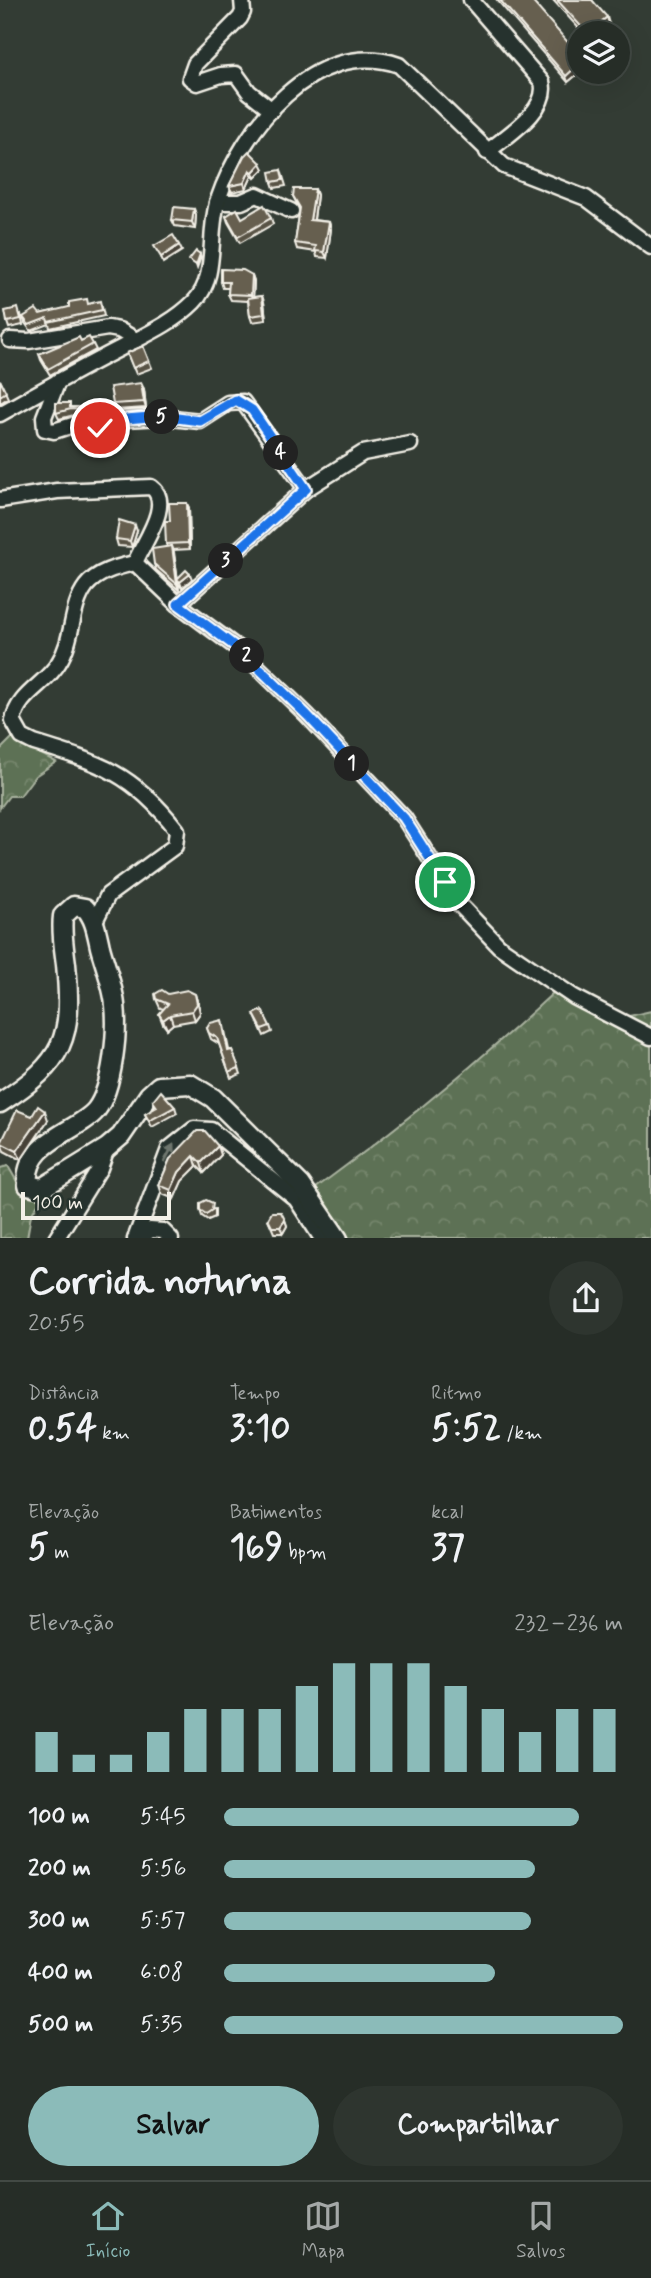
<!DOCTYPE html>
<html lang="pt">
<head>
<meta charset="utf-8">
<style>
	body { margin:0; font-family:Mynerve,sans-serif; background:#2e352f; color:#f1f3f6; height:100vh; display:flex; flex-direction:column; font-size:26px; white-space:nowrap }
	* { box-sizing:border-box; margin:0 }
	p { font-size:23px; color:#a4a8a7 }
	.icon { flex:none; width:38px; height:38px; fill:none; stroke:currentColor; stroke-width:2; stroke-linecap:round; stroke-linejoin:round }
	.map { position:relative; height:1238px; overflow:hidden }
	.side { display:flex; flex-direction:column; background:#262d27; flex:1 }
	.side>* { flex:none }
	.controls { position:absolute; left:567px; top:21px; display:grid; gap:14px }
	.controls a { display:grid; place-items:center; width:63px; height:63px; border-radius:50%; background:#262d27; box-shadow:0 7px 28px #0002,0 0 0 2px #424944; font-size:35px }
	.scale { position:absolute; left:21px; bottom:18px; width:150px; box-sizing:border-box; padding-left:7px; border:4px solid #f4f1e8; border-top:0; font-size:19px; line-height:24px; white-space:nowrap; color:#f4f1e8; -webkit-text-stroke:5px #26332d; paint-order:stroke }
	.pin { position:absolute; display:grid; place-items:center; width:60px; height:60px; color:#fff; margin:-30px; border:4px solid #fff; border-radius:50%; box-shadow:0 2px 7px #0007 }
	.km { position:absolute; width:35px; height:35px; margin:-18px; border-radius:50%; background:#222; color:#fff; font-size:19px; line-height:35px; text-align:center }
	.round { display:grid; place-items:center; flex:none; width:74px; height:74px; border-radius:37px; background:#2e352f }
	.overview { display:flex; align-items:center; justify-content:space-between; height:119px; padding:0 28px }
	h1 { font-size:38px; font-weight:700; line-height:52px }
	.stats { display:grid; grid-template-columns:repeat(3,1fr); gap:10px; height:119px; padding:7px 28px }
	.stats div { display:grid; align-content:center }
	.stats b { font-size:35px; font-weight:700 }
	.stats small { font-size:19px; font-weight:400 }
	.stats p { font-size:19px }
	.chart { height:196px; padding:14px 28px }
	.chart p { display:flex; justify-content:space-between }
	.chart svg { width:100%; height:126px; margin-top:7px; stroke:#8bbbb9; stroke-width:6 }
	.primary-button { display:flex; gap:14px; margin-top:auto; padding:14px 28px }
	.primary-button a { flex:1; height:80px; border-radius:42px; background:#8bbbb9; color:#111; font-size:28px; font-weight:700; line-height:80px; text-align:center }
	.primary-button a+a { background:#2e352f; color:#f1f3f6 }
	ul { padding:0 28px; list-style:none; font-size:23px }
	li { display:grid; grid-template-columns:112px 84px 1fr; align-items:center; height:52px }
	li i { height:18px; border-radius:9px; background:#8bbbb9 }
	.menu { display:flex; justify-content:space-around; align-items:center; height:98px; border-top:2px solid #424944; background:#262d27; font-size:19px; color:#a4a8a7 }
	.menu a { display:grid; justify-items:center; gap:4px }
	.menu .on { color:#8bbbb9 }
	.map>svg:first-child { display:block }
	.forest { fill:url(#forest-crowns); stroke:#a8b19e; stroke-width:2 }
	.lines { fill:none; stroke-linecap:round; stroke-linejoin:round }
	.minor-casing { stroke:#f4f1e8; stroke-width:19 }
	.major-casing { stroke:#f4f1e8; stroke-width:23 }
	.minor { stroke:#26332d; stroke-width:14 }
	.major { stroke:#26332d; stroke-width:18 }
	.wall { fill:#585244; stroke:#f4f1e8; stroke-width:2 }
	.shaded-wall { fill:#474237; stroke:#f4f1e8; stroke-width:2 }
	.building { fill:#665f4f; stroke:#f4f1e8; stroke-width:2 }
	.oneway { fill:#6e766e }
	.route-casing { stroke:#fff; stroke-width:14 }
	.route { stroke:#1a73e8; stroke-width:9 }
</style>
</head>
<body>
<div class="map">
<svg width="651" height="1239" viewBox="0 0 651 1239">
	<defs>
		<pattern id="forest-crowns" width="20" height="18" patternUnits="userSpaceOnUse" patternTransform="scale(1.75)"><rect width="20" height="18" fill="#5d7154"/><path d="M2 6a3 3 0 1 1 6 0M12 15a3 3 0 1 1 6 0" fill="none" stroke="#75866d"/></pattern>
	</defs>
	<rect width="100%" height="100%" fill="#333c34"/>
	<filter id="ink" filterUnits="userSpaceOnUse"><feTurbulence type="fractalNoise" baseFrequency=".0143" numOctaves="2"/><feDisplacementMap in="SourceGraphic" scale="14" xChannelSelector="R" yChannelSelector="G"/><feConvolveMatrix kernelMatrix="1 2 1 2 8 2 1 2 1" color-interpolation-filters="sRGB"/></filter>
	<g filter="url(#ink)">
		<g class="forest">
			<polygon points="12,738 56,762 35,776 20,796 9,796 0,808 0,750"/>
			<path d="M 554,992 L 603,1022 L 651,1011 L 651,1238 L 349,1238 L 316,1188 C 400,1127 478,1063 554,992 Z"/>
			<polygon points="8,1166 23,1192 38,1195 39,1202 31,1215 27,1238 0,1238 0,1168"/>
		</g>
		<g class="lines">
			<g class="minor-casing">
				<g id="minor">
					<polyline points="242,0 243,12 240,18 195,64 190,78 197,83 221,75 236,74 249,92 272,110"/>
					<path d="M 471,0 L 542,82 C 550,110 506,136 487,152"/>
					<polyline points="217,202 241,202 257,195 291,211"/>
					<polyline points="10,340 29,341 108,328 119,330 136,340"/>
					<polyline points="58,381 44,417 45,429 54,431 73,425 100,428 126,419 162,417 200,421 228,403 243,402 306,489"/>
					<path d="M 0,414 C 39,392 78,370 117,350 C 143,336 172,324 194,302 C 219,277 207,232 218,200 C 242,129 315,36 399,65 L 504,166 L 586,198 L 651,247"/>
					<path d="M 0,500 L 57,491 L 151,487 C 174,503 142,544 135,563"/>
					<polyline points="135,563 178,604 240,650 307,715 404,818 459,904 499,946 574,997 651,1037"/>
					<polyline points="178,604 306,489 363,453 410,444"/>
					<path d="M 94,923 L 108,895 L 175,846 L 177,830 C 133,773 100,763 34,743 L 22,737 L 13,721 C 18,693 46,685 59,662 C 74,639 70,607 86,586 C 98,571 118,567 135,563"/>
					<polyline points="56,1239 100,1168 107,1148"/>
					<polyline points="135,1239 169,1149 194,1129 211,1130 296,1199 322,1239"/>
					<polyline points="141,1239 150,1230 163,1231 171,1239"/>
				</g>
			</g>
			<g class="major-casing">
				<path id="major" d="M 0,1103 C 65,1061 73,1039 66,964 C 64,948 61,932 63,916 L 74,906 L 85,908 C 95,918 97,934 100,947 C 105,966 113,985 115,1005 C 118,1031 113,1088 96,1110 C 78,1132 22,1142 28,1185 L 42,1188 L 107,1148 L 121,1136 L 149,1095 L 159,1086 L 190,1084 L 213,1098 L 301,1185 L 338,1239"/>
			</g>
			<use href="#minor" class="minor"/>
			<use href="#major" class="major"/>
		</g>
		<g class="wall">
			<polygon points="497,0 531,0 580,72 568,82"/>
			<polygon points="553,0 592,0 609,24 598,33 583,33"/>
			<polygon points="244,156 264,169 255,178 252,176 246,189 232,192 229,186"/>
			<polygon points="281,170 286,186 274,188 272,182"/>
			<polygon points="315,189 317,195 314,220 329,222 331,229 327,258 317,257 316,252 297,249 295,243 300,210 293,196"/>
			<polygon points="194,209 196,215 195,229 175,226 172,220"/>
			<polygon points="226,216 242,218 271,218 273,224 240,243 228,222"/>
			<polygon points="252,275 254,281 253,297 262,296 264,302 266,320 252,322 250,316 248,301 231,300 228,294 229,288 223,288 221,282"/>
			<polygon points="89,304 102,307 104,316 50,328 49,324 31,331 25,323 23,317"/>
			<polygon points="21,314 23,325 9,328 7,322"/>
			<polygon points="81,341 93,344 96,350 50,375 41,360 39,354"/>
			<polygon points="143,346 152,368 136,374 127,353"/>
			<polygon points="0,380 8,398 0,403"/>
			<polygon points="144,389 146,408 115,410 113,404"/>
			<polygon points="71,407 103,408 106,414 99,418 74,415 59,419 56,413"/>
			<polygon points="189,508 190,549 173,550 178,579 192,579 182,588 178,583 179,590 156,570 154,564 167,546 166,544 170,521"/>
			<polygon points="137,531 132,547 118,546 116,539"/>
			<polygon points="168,994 198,1003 200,1013 195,1020 173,1024 167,1029 163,1024 159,1014 164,1009 160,1008 156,999"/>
			<polygon points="254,1014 270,1026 272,1032 264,1036"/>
			<polygon points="224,1026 229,1050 232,1050 241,1074 231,1078 219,1044 211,1039 207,1028"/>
			<polygon points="153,1101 175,1107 177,1113 152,1127 145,1114 155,1108"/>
			<polygon points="32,1116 48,1120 21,1160 4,1151 1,1143"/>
			<polygon points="218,1146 221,1155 204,1173 197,1166 182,1181 174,1199 162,1194 159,1185 170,1159"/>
			<polygon points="215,1209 215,1217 208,1220 202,1216 200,1210"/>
			<polygon points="268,1219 285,1220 287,1226 283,1233 274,1233"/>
		</g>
		<g class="shaded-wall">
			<polygon points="607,17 609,24 598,33 588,33"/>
			<polygon points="579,64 580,72 568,82 566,76"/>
			<polygon points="261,163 264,169 255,178 253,172"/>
			<polygon points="250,170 252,176 246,189 244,183"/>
			<polygon points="315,189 317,195 313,226 310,220"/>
			<polygon points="194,209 196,215 195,229 192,222"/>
			<polygon points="329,222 331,229 327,258 324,252"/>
			<polygon points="179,245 182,251 163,263 161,257"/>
			<polygon points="200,254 201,257 197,268 196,265"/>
			<polygon points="252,275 254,281 253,301 251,295"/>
			<polygon points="262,296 264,302 266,320 264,314"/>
			<polygon points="141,383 144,389 146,408 144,402"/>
			<polygon points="103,408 106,414 99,418 97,412"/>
			<polygon points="187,503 189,508 190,549 188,543"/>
			<polygon points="135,525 137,531 132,547 130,541"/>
			<polygon points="172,546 174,552 179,590 177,584"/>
			<polygon points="190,574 192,579 182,588 180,582"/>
			<polygon points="195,994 198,1003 200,1013 195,1020 192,1011"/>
			<polygon points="170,1015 173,1024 167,1029 163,1020"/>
			<polygon points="45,1111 48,1120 21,1160 17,1151"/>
			<polygon points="218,1146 221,1155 204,1173 201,1163"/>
			<polygon points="194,1156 197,1166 182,1181 174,1199 171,1190 179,1172"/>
			<polygon points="285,1220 287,1226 283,1233 280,1227"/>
		</g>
		<g class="building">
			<polygon points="500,0 531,0 579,55 579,64 566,76"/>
			<polygon points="557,0 592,0 607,17 587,33"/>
			<polygon points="249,151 261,163 253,172 250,170 244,183 229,186 244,156"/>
			<polygon points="281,170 283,180 272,182 270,172"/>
			<polygon points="294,189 315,189 310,220 329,222 324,252 315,251 316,246 295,243 300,208 293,196"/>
			<polygon points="264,205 271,218 238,237 226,216 237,209 242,218"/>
			<polygon points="174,207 194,209 192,222 172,220"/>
			<polygon points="173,235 179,245 161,257 154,246"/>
			<polygon points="196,251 200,254 196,265 189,260"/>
			<polygon points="221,269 243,270 252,275 251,295 228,294 229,282 221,282"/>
			<polygon points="262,296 264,314 250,316 248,298"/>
			<polygon points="87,299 88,304 100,301 102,310 48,322 47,318 29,325 23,317 36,309 40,314 69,307 69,302"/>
			<polygon points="18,308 21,319 7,322 5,311"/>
			<polygon points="79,337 81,341 89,337 93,344 48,369 39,354"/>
			<polygon points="143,346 149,361 133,368 127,353"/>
			<polygon points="0,380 6,392 0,396"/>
			<polygon points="141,383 144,402 113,404 110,387"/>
			<polygon points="56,403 70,403 70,407 103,408 97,412 71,409 56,413"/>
			<polygon points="169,503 187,503 188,543 166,544 165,521 170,521"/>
			<polygon points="119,520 135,525 130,541 116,539"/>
			<polygon points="172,546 177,584 154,564 152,549"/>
			<polygon points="186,570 190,574 180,582 177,579"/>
			<polygon points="162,990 168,994 187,990 195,994 197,1004 192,1011 170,1015 163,1020 159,1014 168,1004 156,999 155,994"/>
			<polygon points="262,1010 270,1026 262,1029 254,1014"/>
			<polygon points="222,1020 228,1051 232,1050 239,1068 229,1072 217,1038 209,1033 207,1028 210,1023"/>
			<polygon points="161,1091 175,1107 149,1121 145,1114 157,1107 153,1101"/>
			<polygon points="38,1106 45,1111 17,1151 1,1143 17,1110 32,1116"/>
			<polygon points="197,1131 205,1131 218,1146 201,1163 194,1156 179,1172 171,1190 159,1185 170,1159"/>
			<polygon points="206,1200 213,1203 212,1210 206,1214 200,1210 200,1203"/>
			<polygon points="272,1212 281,1212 285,1220 280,1227 272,1227 268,1219"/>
		</g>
		<defs><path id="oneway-solid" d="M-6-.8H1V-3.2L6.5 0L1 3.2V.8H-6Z" transform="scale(1.75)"/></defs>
		<use class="oneway" href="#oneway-solid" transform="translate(169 1153) rotate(-62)"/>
	</g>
	<g class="lines" filter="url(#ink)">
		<g class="route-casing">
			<polyline id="route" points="100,428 126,419 162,416 200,421 236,400 252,410 306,489 178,604 240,650 307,715 404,818 445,882"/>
		</g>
		<use href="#route" class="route"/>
	</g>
</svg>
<div class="controls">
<a><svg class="icon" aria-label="layers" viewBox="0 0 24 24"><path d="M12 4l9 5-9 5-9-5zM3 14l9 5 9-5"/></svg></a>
</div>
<div class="scale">100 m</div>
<div class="pin" style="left:445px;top:882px;background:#1e9e55"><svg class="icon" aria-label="arrive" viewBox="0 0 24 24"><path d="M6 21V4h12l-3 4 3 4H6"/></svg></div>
<div class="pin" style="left:100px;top:428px;background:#d93025"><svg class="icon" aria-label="check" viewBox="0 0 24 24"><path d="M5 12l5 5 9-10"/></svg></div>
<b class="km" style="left:352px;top:764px">1</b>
<b class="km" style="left:247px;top:656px">2</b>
<b class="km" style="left:226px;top:561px">3</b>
<b class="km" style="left:281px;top:453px">4</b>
<b class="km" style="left:162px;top:417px">5</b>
</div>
<section class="side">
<div class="overview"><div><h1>Corrida noturna</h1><p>20:55</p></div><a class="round"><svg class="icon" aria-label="share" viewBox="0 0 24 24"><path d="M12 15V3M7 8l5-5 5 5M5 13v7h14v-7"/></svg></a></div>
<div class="stats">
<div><p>Distância</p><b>0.54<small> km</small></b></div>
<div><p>Tempo</p><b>3:10</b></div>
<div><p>Ritmo</p><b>5:52<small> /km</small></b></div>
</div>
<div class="stats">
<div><p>Elevação</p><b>5<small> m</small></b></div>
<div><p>Batimentos</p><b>169<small> bpm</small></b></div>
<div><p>kcal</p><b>37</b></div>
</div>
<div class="chart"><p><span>Elevação</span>232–236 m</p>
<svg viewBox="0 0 160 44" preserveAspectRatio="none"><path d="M5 44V30M15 44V38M25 44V38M35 44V30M45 44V22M55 44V22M65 44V22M75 44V14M85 44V6M95 44V6M105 44V6M115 44V14M125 44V22M135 44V30M145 44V22M155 44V22"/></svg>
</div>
<ul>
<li><b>100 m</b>5:45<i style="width:89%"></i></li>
<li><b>200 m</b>5:56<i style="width:78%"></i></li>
<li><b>300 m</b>5:57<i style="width:77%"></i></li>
<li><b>400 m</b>6:08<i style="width:68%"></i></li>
<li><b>500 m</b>5:35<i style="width:100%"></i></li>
</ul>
<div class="primary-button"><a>Salvar</a><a>Compartilhar</a></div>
</section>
<nav class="menu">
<a class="on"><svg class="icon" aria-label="home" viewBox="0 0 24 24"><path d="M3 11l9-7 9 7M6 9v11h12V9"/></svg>Início</a>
<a><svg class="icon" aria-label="map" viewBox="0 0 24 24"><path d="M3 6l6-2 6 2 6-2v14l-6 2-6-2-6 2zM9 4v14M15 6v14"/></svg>Mapa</a>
<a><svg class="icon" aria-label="saved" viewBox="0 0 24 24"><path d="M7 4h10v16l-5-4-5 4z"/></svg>Salvos</a>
</nav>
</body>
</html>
